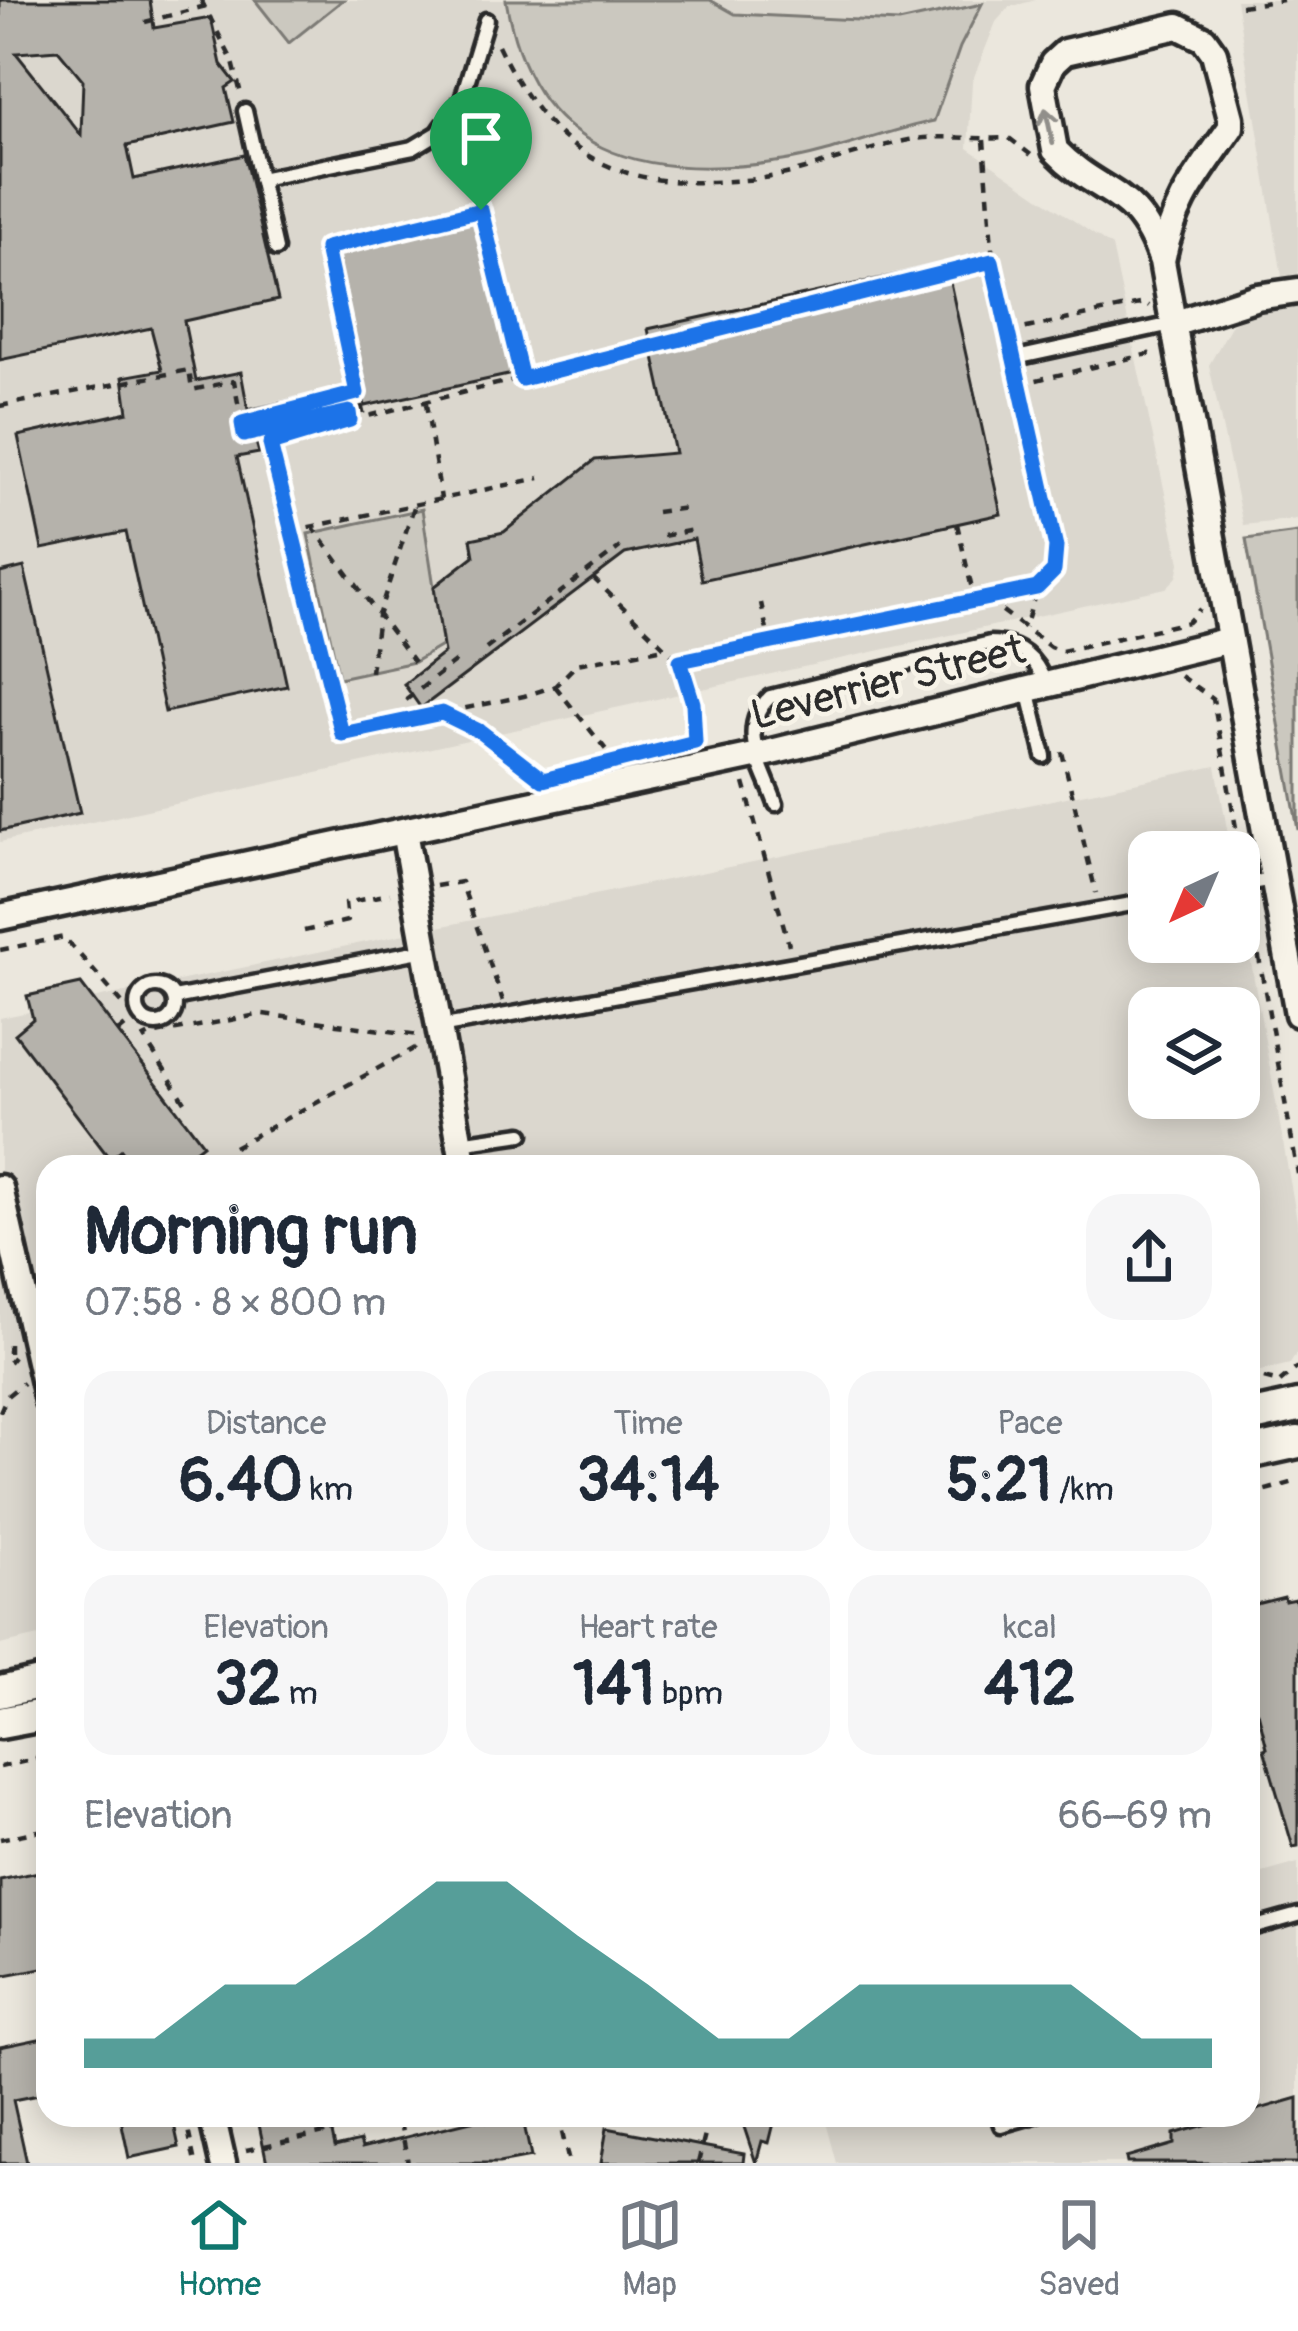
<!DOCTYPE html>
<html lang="en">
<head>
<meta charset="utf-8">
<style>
	body { margin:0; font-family:Pangolin,sans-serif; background:#f6f6f7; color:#1f2937; height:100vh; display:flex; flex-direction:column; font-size:45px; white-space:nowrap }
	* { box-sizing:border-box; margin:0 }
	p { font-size:39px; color:#747a83 }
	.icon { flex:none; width:66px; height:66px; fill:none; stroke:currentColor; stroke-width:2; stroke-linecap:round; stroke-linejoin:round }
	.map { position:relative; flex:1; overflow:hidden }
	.drawer { position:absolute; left:36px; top:1155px; width:1224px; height:972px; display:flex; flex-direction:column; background:#fff; border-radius:36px; box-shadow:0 6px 30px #0003 }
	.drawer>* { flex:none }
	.needle { width:78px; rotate:224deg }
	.buttons { position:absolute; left:1128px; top:831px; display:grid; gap:24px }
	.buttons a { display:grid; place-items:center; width:132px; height:132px; border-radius:24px; background:#fff; box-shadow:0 6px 30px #0003; font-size:60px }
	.pin { position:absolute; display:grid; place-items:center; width:102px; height:102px; color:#fff; margin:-123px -51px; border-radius:50% 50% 50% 0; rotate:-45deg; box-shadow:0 0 12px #0007 }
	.pin .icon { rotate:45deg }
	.round { display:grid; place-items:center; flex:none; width:126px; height:126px; border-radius:36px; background:#f6f6f7 }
	.overview { display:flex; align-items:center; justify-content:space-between; height:204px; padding:0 48px }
	h1 { font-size:66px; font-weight:700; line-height:90px }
	.stats { display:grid; grid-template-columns:repeat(3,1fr); gap:18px; height:204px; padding:12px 48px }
	.stats div { display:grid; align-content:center; border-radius:30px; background:#f6f6f7; text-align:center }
	.stats b { font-size:60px; font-weight:700 }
	.stats small { font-size:33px; font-weight:400 }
	.stats p { font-size:33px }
	.chart { height:336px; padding:24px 48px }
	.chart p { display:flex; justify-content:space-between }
	.chart svg { width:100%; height:216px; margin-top:12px; fill:#0f766e; opacity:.7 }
	.tabs { display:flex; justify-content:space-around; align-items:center; height:168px; border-top:3px solid #e0e1e3; background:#fff; font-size:33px; color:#747a83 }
	.tabs a { display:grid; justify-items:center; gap:6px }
	.tabs .current { color:#0f766e }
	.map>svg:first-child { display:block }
	.built { fill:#dbd7ce; fill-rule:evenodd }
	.green { fill:#cbc8bf; stroke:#7b7a75; stroke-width:3 }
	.building { fill:#b5b2ab; stroke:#2b2b2b; stroke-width:3; fill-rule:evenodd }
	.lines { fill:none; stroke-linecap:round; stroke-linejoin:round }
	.service-casing { stroke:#2b2b2b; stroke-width:21 }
	.minor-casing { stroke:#2b2b2b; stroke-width:33 }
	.tertiary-casing { stroke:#2b2b2b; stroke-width:39 }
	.path { stroke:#2b2b2b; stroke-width:4.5; stroke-dasharray:9 9; stroke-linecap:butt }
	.service { stroke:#f7f3e8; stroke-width:12 }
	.minor { stroke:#f7f3e8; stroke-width:24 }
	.tertiary { stroke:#f7f3e8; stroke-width:30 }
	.oneway { stroke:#918f8a }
	.route-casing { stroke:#fff; stroke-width:24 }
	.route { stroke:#1a73e8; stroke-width:15 }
	.labels { text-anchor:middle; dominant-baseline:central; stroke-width:9; stroke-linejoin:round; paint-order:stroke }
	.street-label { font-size:42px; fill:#2b2b2b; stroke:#f7f3e8 }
</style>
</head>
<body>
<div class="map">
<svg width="1298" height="2163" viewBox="0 0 1298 2163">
	<rect width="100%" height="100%" fill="#ebe7dd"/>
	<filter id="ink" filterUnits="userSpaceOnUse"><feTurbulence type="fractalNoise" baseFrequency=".00833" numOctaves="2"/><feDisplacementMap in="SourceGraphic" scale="24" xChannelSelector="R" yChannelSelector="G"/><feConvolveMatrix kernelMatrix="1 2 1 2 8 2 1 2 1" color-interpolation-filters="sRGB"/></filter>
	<g filter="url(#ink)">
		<g class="built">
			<polygon points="0,0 1036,0 1009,7 996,22 972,82 968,148 1112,247 1180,563 1177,577 1166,588 0,842"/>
			<polygon points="1236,0 1298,0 1298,274 1282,276"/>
			<polygon points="1298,303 1298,519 1243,525 1209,365 1232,324 1268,307"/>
			<path d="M 1216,766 L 1231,852 L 1149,852 L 1149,942 L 1239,942 L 1239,895 L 1298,1226 L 1298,1351 L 1290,1364 L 1248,1374 L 1248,1167 L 48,1167 L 48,1634 L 0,1645 L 0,1018 ZM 1149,1008 L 1239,1008 L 1239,1098 L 1149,1098 Z"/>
			<polygon points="1298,1863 1298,2163 837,2163 824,2115 1248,2115 1248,1877"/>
		</g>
		<g class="green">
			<polygon points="255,0 343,0 289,43"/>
			<path d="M 506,0 L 710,0 L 735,14 L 899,22 L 982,4 L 960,47 L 934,121 C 884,131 831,154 783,161 C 643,182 532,157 506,0 Z"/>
			<polygon points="422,509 443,645 414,662 339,678 308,534"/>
			<polygon points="1298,532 1298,830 1246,539"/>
		</g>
		<g class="building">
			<path d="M 0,0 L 150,0 L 154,28 L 211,18 L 221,64 L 235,82 L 226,88 L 234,122 L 127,146 L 134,179 L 244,155 L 278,300 L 184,321 L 196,381 L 241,372 L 248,410 L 352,387 L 356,401 L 283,422 L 285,435 L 256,442 L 259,453 L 237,457 L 287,686 L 165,712 L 126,532 L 42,549 L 18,436 L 128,412 L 123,377 L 162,370 L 151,328 L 0,360 ZM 58,50 L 83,80 L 81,135 L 16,53 Z"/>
			<polygon points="480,219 517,373 365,406 331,247"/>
			<polygon points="946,264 1001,514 702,580 694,539 625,554 421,708 404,684 444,653 434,587 474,556 471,539 504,532 595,460 675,453 648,329"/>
			<polygon points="24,567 80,813 0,831 0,573"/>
			<polygon points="81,984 203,1144 173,1167 134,1167 121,1150 110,1159 15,1034 33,1019 27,996"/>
			<polygon points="1284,1597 1285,1601 1295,1599 1298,1610 1298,1846 1293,1847 1264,1749 1267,1748 1258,1712 1248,1714 1248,1606"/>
			<polygon points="48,1870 48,1967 0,1976 0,1880"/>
			<polygon points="48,2037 48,2093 13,2100 27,2163 0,2163 0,2047"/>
			<polygon points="1298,2098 1298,2163 1127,2163 1126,2158 1174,2144 1174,2134"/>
			<polygon points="120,2115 172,2115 179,2147 129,2158"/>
			<polygon points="257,2115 328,2115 335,2147 360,2141 362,2148 487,2117 488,2122 522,2115 531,2157 499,2163 267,2163"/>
			<polygon points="740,2115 776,2115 769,2143 762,2141 756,2163"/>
			<polygon points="607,2128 744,2154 743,2163 601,2163"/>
		</g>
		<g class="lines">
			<g class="service-casing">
				<g id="service">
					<polyline points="245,111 276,249"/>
					<polyline points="260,179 413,148 438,133 462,99 486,20"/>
					<polyline points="1025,356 1172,324"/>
					<polyline points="1028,689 1044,756"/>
					<path d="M 776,804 C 763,767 736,729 770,697 L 990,643 C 1020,643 1036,658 1046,685"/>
					<polyline points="1239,885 1273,879"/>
					<circle cx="156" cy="1005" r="19"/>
					<polyline points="174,998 425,950"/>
					<polyline points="439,1027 1149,901"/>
					<polyline points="460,1143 522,1134"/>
					<polyline points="1248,1929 1298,1915"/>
					<polyline points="998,2115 1001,2125 1036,2115"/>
				</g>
			</g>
			<g class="minor-casing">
				<g id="minor">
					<path d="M 1162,261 C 1174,201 1198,175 1231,127 L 1231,118 L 1214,53 L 1204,39 L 1178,26 L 1065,52 L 1053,63 L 1043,85 L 1055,150 C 1102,199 1136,185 1162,261 L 1298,1014"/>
					<polyline points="1173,324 1257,297 1298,291"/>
					<polyline points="404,831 464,1167"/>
					<polyline points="0,917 759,755 1230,640"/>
					<polyline points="0,1188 48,1401"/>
					<polyline points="212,2115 223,2163"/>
				</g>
			</g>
			<g class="tertiary-casing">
				<g id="tertiary">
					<polyline points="1248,1417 1298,1406"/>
					<polyline points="1248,1453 1298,1442"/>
					<polyline points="0,1692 48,1681"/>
					<polyline points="0,1723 48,1714"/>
				</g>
			</g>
			<g class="path">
				<polyline points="201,0 233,62 241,94"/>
				<polyline points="1241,6 1283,0"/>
				<polyline points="145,22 206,6"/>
				<path d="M 498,45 C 545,142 602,186 712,182 C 739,181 768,179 794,172 C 832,162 870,148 909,140 C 943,134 975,140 1009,138 L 1031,155"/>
				<polyline points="472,118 470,167 481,210 326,248 364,417 993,261"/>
				<polyline points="984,140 993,261 1011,348"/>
				<polyline points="481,210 522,379"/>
				<polyline points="1008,332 1145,303 1149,306"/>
				<polyline points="1016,371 1056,547 1054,571 1037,588 1025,628"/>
				<polyline points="1019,384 1153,353"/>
				<polyline points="426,404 441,499"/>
				<polyline points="0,406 189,370 192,390 234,381 244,435 349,412 350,420 270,444 347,751"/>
				<polyline points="242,423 357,393"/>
				<polyline points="656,512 687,508"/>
				<polyline points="957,524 975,602"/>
				<polyline points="312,526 414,662"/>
				<polyline points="291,531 540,478"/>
				<polyline points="663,536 693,530"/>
				<polyline points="593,578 679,661 693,703 695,743"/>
				<polyline points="988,600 1050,647 1062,651 1188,622 1200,609"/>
				<polyline points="761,603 770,644"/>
				<polyline points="486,649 620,547"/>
				<polyline points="679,661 1037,588"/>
				<polyline points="371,672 378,616 415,504"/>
				<polyline points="1180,676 1213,699 1243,867"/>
				<polyline points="555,686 615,761"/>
				<polyline points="406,700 461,657"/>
				<polyline points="444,714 481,732 539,777"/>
				<polyline points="342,734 524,696 555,686 577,664 665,648"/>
				<polyline points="1062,752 1096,893"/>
				<polyline points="744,783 789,945"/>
				<polyline points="436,886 461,882 503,1001"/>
				<polyline points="1249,902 1298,1174"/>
				<polyline points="304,931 347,921 345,903 390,894"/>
				<polyline points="0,950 64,937 150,1035"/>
				<polyline points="118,1032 140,1014"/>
				<polyline points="185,1102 144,1038 150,1035 263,1014 419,1035"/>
				<polyline points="234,1147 419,1046"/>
				<polyline points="9,1344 9,1362 13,1357"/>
				<polyline points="1280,1382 1298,1367"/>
				<polyline points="1248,1384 1259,1377 1280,1382"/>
				<polyline points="0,1412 7,1396 23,1383"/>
				<polyline points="1248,1495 1298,1481"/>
				<polyline points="0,1767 48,1756"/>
				<polyline points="0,1839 48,1829"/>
				<polyline points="185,2115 195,2163"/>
				<polyline points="558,2115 569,2163"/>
				<polyline points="559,2119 588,2115"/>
				<polyline points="246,2150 399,2117 408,2163"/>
				<polyline points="698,2163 710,2115"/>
			</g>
			<use href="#service" class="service"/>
			<use href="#minor" class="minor"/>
			<use href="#tertiary" class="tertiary"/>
		</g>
		<defs><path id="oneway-shaft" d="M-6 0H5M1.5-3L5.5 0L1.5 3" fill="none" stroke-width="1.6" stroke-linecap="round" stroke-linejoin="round" transform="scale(3)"/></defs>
		<use class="oneway" href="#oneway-shaft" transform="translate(1049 126) rotate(-102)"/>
	</g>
	<g class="lines" filter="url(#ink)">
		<g class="route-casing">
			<polygon id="route" points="481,210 522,379 992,261 1056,547 1054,571 1037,588 680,661 693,703 695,742 543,780 481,732 442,713 342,734 270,444 350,420 349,412 244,435 242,423 357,393 326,248"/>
		</g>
		<use href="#route" class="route"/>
	</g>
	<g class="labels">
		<g class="street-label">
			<text transform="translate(888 683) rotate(-14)">Leverrier Street</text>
		</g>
	</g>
</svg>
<div class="buttons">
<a><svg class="needle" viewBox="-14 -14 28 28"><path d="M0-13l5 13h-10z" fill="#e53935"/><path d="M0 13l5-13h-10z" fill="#747a83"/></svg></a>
<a><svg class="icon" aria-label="layers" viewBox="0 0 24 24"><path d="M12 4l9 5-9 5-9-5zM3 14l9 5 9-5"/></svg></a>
</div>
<div class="pin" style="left:481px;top:210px;background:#1e9e55"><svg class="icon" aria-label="arrive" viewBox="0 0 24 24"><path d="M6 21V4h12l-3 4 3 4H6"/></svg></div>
<section class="drawer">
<div class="overview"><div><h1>Morning run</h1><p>07:58 · 8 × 800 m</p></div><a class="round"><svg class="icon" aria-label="share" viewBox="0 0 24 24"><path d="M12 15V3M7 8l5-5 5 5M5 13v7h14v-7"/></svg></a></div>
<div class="stats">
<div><p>Distance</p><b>6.40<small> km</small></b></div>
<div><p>Time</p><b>34:14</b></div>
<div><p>Pace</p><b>5:21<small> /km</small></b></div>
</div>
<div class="stats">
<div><p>Elevation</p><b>32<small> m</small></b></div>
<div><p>Heart rate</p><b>141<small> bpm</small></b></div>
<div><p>kcal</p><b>412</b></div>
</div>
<div class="chart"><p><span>Elevation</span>66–69 m</p>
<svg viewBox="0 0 160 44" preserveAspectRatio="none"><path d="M0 44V38L10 38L20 27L30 27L40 17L50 6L60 6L70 17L80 27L90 38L100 38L110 27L120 27L130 27L140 27L150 38L160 38V44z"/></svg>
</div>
</section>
</div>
<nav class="tabs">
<a class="current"><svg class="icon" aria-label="home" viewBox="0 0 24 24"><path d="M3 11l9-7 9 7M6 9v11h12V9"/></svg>Home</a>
<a><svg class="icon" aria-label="map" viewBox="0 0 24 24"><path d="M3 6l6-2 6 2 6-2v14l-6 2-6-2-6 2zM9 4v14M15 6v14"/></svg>Map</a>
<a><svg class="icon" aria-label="saved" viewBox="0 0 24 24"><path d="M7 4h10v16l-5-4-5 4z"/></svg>Saved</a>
</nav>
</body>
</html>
